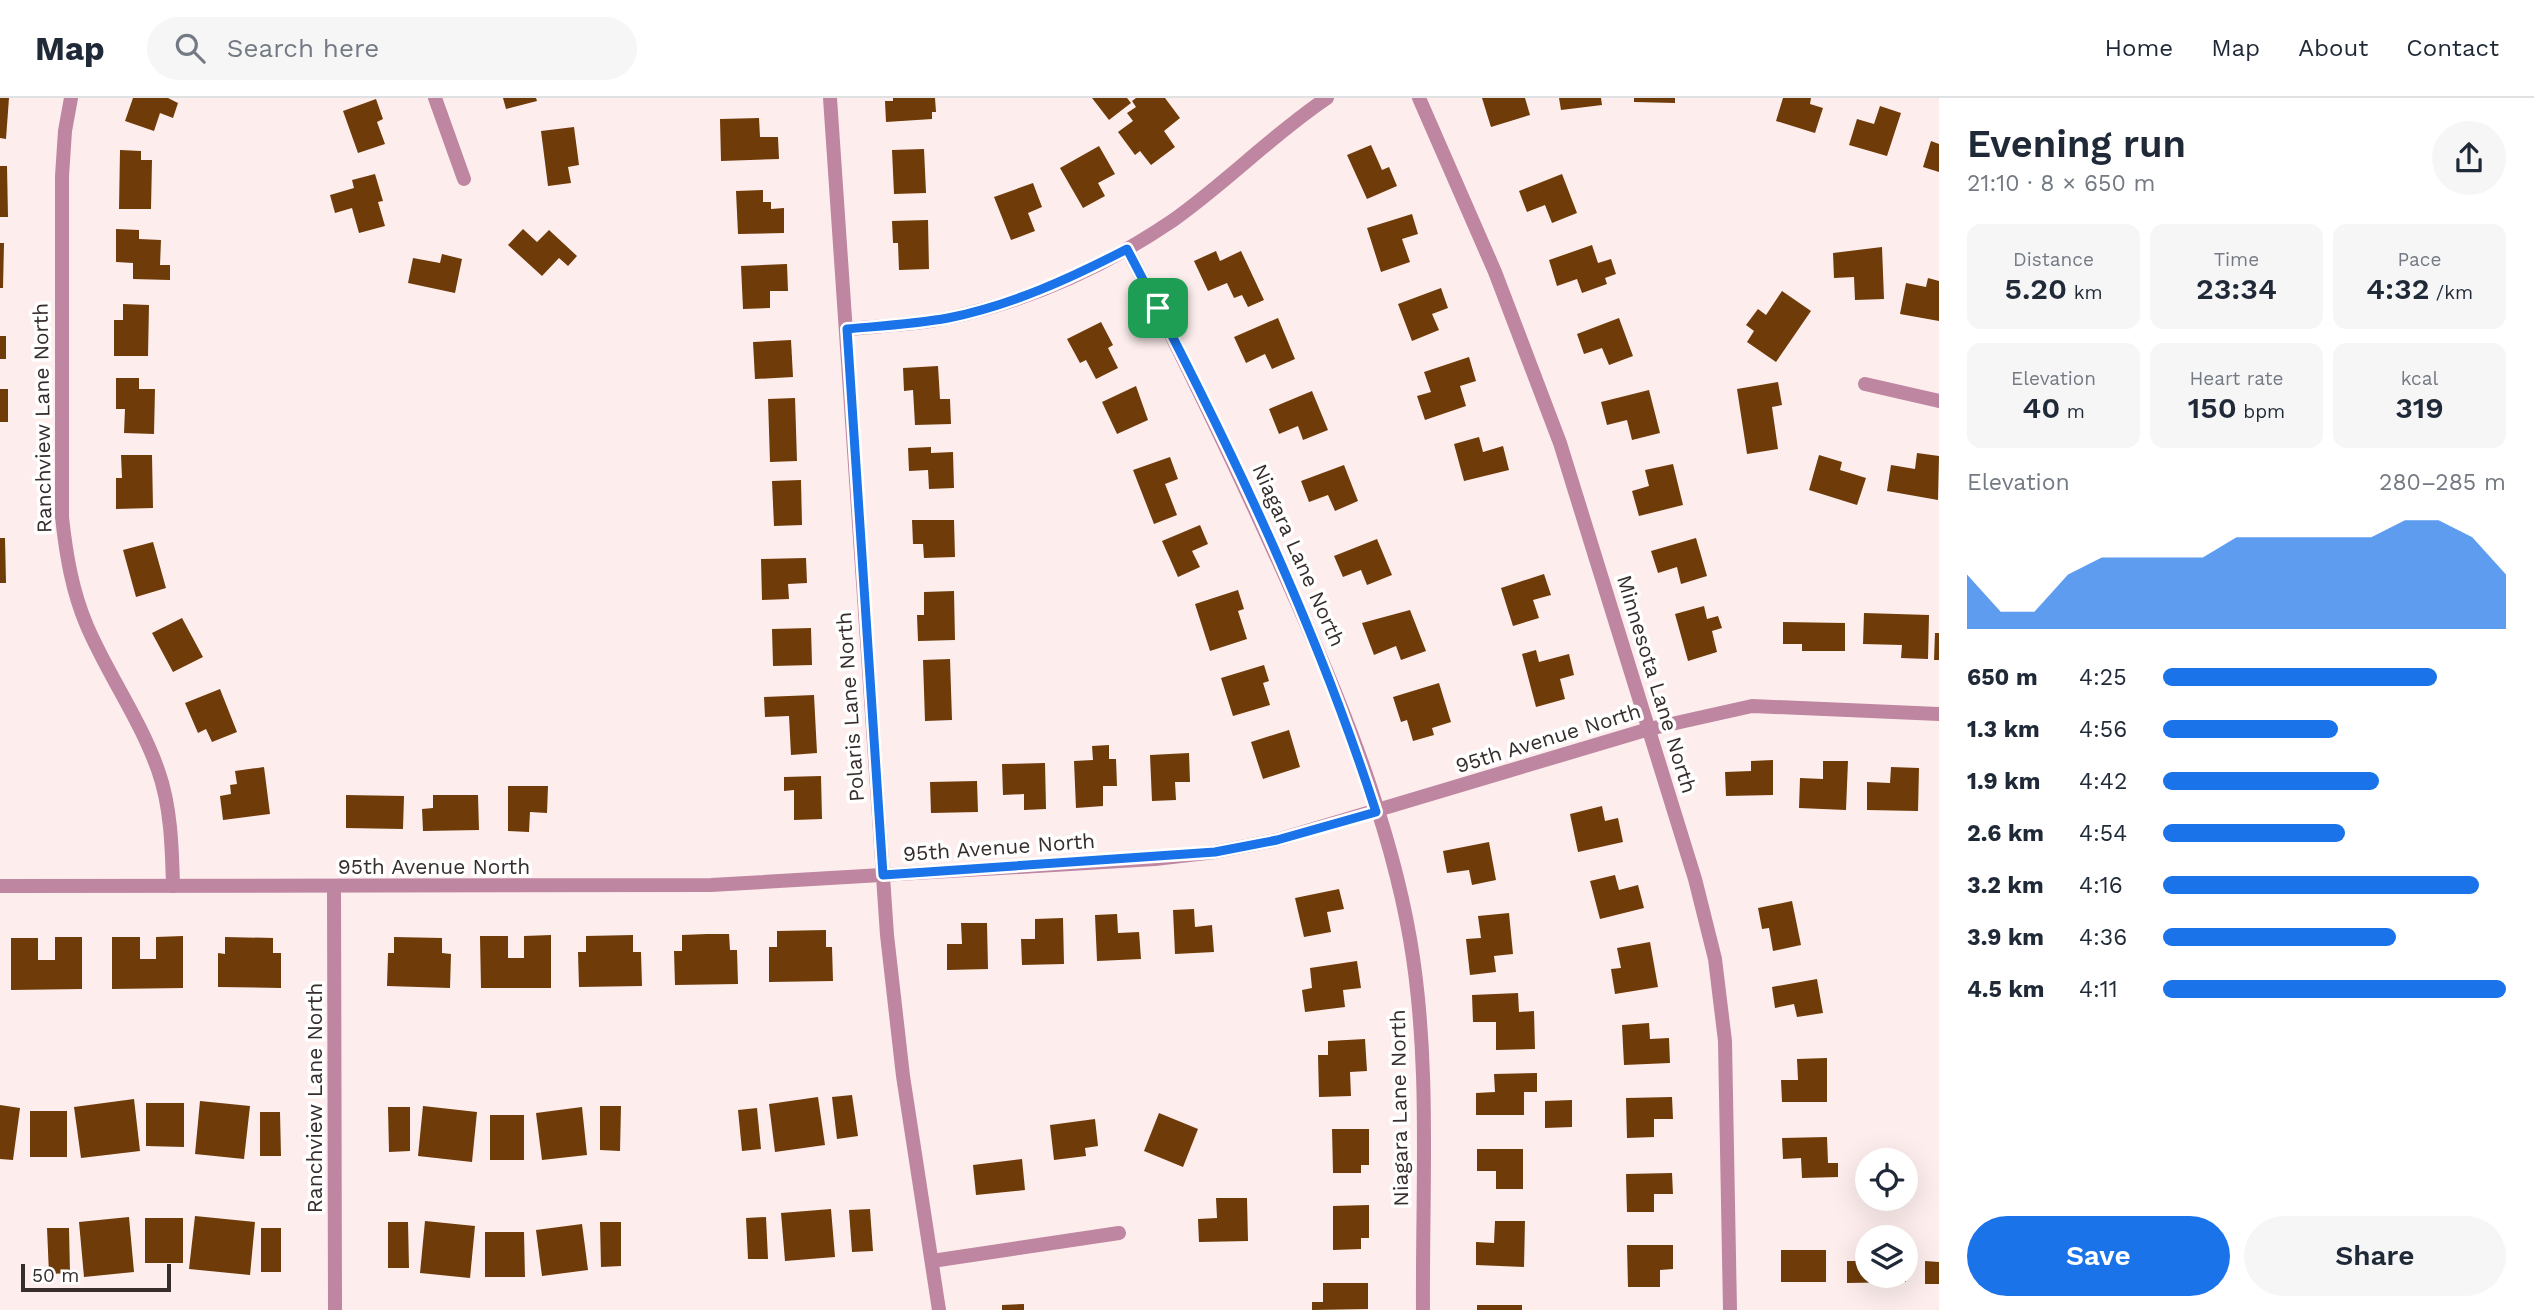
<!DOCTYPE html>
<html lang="en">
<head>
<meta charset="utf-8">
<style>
	body { margin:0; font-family:"Work Sans",sans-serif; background:#f6f6f7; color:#1f2937; height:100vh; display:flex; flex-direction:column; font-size:26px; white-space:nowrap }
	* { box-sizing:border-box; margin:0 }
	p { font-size:23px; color:#747a83 }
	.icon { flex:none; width:38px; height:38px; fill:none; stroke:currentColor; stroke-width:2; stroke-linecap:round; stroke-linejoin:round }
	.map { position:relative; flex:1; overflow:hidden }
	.side { display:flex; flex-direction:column; background:#fff; width:595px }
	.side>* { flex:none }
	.tools { position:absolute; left:1855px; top:1050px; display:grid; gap:14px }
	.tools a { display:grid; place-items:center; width:63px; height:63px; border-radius:50%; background:#fff; box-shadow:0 7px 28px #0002; font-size:35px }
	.scale { position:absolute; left:21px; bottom:18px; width:150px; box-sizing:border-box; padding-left:7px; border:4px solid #362d2c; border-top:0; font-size:19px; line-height:24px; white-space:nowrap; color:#362d2c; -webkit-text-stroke:5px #fff; paint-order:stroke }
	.pin { position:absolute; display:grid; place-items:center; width:60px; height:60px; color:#fff; margin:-30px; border-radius:14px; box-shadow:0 4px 10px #0006 }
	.round { display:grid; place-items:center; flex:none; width:74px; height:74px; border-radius:37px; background:#f6f6f7 }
	.head { display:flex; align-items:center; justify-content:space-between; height:119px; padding:0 28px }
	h1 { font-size:38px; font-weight:600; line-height:52px }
	.metrics { display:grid; grid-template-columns:repeat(3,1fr); gap:10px; height:119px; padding:7px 28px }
	.metrics div { display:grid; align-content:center; border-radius:14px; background:#f6f6f7; text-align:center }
	.metrics b { font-size:30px; font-weight:600 }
	.metrics small { font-size:19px; font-weight:400 }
	.metrics p { font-size:19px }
	.chart { height:196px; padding:14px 28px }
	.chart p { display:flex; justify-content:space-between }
	.chart svg { width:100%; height:126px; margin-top:7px; fill:#1a73e8; opacity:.7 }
	.button { display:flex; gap:14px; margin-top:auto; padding:14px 28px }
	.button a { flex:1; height:80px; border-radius:42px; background:#1a73e8; color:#fff; font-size:28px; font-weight:600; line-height:80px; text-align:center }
	.button a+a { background:#f6f6f7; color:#1f2937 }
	ul { padding:0 28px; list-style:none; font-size:23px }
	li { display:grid; grid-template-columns:112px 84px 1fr; align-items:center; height:52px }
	li i { height:18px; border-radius:9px; background:#1a73e8 }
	header { display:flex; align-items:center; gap:42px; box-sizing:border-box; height:98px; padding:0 35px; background:#fff; border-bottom:2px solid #e0e1e3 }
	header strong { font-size:33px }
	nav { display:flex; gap:38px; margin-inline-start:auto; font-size:24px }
	.search { width:490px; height:63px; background:#f6f6f7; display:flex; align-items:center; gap:18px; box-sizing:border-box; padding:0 24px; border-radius:38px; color:#747a83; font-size:26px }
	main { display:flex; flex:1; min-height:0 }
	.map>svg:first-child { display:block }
	.building { fill:#6f3b08 }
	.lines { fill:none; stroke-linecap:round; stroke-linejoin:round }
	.minor { stroke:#bf86a1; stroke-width:14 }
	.route-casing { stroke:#fff; stroke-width:14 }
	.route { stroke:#1a73e8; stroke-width:9 }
	.labels { text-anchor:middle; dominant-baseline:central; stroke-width:7; stroke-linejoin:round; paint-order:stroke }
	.street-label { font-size:21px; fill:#362d2c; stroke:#fff }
</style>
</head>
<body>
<header>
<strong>Map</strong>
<div class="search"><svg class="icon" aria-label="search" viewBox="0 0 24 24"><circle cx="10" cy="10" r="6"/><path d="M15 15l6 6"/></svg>Search here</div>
<nav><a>Home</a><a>Map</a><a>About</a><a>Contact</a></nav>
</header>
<main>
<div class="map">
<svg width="1939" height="1212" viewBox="0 0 1939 1212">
	<rect width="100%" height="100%" fill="#fdeeed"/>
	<g class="building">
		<polygon points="0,0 9,0 6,41 0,40"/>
		<polygon points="133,0 168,0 178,5 173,20 160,15 154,33 125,23"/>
		<polygon points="503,0 536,0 537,3 506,11"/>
		<polygon points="893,0 935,0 936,14 932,14 932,21 886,24 885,3 893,3"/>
		<polygon points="1092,0 1127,0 1131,5 1109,22"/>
		<polygon points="1136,0 1165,0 1180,20 1164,33 1175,49 1151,67 1140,53 1135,57 1118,34 1133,23 1127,15 1136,9 1132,3"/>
		<polygon points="1482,0 1525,0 1530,17 1491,29"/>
		<polygon points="1559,0 1601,0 1602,7 1561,12"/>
		<polygon points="1634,0 1675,0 1675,5 1634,4"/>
		<polygon points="1783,0 1811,0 1810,6 1823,10 1815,35 1776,23"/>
		<polygon points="376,1 383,21 377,24 385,46 358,55 343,13"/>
		<polygon points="1880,8 1901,15 1887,58 1849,47 1857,21 1874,26"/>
		<polygon points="759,20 760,39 778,39 779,61 721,63 720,21"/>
		<polygon points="574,29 579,67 568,69 571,85 548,88 541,33"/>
		<polygon points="1931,43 1939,46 1939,74 1923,69"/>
		<polygon points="1371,47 1382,72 1389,69 1397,88 1367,101 1347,57"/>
		<polygon points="1099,48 1115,76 1098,85 1105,98 1083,110 1060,70"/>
		<polygon points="924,51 926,95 894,96 892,52"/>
		<polygon points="120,52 141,53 141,62 152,62 151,111 119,111"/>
		<polygon points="0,68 7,68 8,119 0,119"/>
		<polygon points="375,76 383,103 378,104 385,128 359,135 352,110 335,115 330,97 354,90 352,82"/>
		<polygon points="1562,76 1577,115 1552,125 1545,107 1527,114 1519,93"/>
		<polygon points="1033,85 1042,109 1028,115 1035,133 1011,142 994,99"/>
		<polygon points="763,92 763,104 771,104 771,111 784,110 784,135 738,136 736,93"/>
		<polygon points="1412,116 1418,136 1402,141 1410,164 1381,174 1367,130"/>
		<polygon points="928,122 929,171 899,172 898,145 893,145 892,123"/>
		<polygon points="116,131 139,132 139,141 161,142 160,167 170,167 170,182 133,181 133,165 116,164"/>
		<polygon points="523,131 537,144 549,132 577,158 568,168 559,160 542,178 508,147"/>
		<polygon points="0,145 4,145 3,190 0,190"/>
		<polygon points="1592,147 1598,165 1611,161 1616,176 1605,180 1607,186 1582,195 1577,181 1557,188 1549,162"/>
		<polygon points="1882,149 1884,201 1855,202 1854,179 1834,180 1833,155"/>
		<polygon points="1216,153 1220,163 1241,153 1264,202 1248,209 1242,197 1234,200 1227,185 1208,193 1194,163"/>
		<polygon points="442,156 462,161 455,195 408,185 413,160 440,165"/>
		<polygon points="787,166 788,193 770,193 770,210 743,211 741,168"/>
		<polygon points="1928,180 1939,183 1939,223 1900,216 1906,185 1926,189"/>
		<polygon points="1441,190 1448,210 1432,216 1439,232 1412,243 1398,206"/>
		<polygon points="1782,193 1811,213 1776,264 1747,244 1754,233 1746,227 1758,211 1766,217"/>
		<polygon points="123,206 149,207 148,258 114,258 114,222 123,222"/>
		<polygon points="1278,220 1295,261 1272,271 1265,256 1246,265 1234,239"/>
		<polygon points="1619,220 1633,258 1609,267 1602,250 1584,256 1577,236"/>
		<polygon points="1101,224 1113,247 1108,250 1118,270 1096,281 1086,262 1080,265 1067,241"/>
		<rect x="0" y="238" width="6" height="23"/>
		<polygon points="791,242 793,279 755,281 753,244"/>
		<polygon points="1469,259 1476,283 1460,288 1466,308 1425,322 1417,298 1431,294 1424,274"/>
		<polygon points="938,268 940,301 950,301 951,326 915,327 913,292 904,293 903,270"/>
		<polygon points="116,280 139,280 139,291 155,291 154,336 124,335 125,311 116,311"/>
		<polygon points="1778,284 1782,307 1772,309 1778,351 1747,356 1737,291"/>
		<polygon points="1136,288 1148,322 1117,336 1102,304"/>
		<rect x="0" y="291" width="8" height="33"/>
		<polygon points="1649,292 1660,335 1632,342 1627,322 1607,327 1601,304"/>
		<polygon points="1312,293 1328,332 1303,342 1298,328 1279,336 1269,311"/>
		<polygon points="795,300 797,363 770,364 768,301"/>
		<polygon points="1479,339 1483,354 1503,348 1509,372 1464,383 1454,346"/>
		<polygon points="931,349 931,355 953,354 954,390 929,391 928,372 909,373 908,350"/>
		<polygon points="1917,355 1939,358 1938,402 1887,393 1891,367 1915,371"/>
		<polygon points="121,357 152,357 153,410 116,411 116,380 122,380"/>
		<polygon points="1819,357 1842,364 1840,372 1866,380 1857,407 1809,392"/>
		<polygon points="1170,359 1178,381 1165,386 1177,417 1154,426 1133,372"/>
		<polygon points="1673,366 1683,407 1639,418 1632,393 1649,388 1645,372"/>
		<polygon points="1344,367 1358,403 1335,413 1328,397 1309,404 1301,383"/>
		<polygon points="801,382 802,427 774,428 772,383"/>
		<polygon points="912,422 954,422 955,459 924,460 923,446 913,446"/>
		<polygon points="1200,427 1208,446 1192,453 1200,469 1178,479 1162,443"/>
		<polygon points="0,440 5,440 6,485 0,485"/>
		<polygon points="1696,440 1707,478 1681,486 1677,469 1658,475 1651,453"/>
		<polygon points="1377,441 1392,477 1367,487 1361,472 1343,479 1334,458"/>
		<polygon points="153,444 166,490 136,499 123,452"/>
		<polygon points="806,460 807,485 788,486 789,501 762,502 761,461"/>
		<polygon points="1544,476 1551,497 1533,502 1539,520 1513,528 1501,490"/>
		<polygon points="1238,492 1244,511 1238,513 1247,541 1210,553 1195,506"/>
		<polygon points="954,493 955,542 918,543 917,517 924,517 924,494"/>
		<polygon points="1704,508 1707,521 1718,518 1722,530 1712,533 1717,554 1688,563 1675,516"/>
		<polygon points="1410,512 1426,553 1401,562 1396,548 1374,557 1362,525"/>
		<polygon points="1864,515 1929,517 1928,561 1901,560 1902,547 1863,546"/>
		<polygon points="182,520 203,559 173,574 152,535"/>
		<polygon points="1783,524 1845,525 1845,553 1802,553 1802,546 1783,546"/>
		<polygon points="811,530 812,567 773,568 772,531"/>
		<polygon points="1935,535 1939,535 1939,562 1934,562"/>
		<polygon points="1536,552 1539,564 1569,556 1574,577 1560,581 1565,601 1536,609 1522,556"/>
		<polygon points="950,561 952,622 925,623 923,562"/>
		<polygon points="1264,567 1269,583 1263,585 1270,607 1233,618 1221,580"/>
		<polygon points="1439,585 1451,624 1432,630 1434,637 1413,643 1407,622 1401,624 1393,599"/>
		<polygon points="220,591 237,634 212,644 206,631 198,635 185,605"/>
		<polygon points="814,597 817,655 791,657 789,618 765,619 764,599"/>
		<polygon points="1289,632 1300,669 1263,681 1251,644"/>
		<polygon points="1109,647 1109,661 1116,661 1117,688 1103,688 1103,708 1076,710 1074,663 1093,662 1092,648"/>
		<polygon points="1189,655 1190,684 1175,684 1176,702 1152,703 1150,657"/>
		<polygon points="1773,662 1773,697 1726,698 1725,674 1751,673 1751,663"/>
		<polygon points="1823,663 1848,663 1846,712 1799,710 1800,680 1823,681"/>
		<polygon points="1045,665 1046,711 1024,712 1024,696 1003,697 1002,666"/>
		<polygon points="264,669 270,716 223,722 220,698 231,696 230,687 237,686 235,673"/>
		<polygon points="1891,669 1919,670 1918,713 1867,712 1867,684 1890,685"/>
		<polygon points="821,678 822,721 794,722 794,692 784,693 784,679"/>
		<polygon points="977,683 978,714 931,715 930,684"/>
		<polygon points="508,688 548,688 547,715 530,714 529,734 508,733"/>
		<polygon points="346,697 404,698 403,731 346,730"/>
		<polygon points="433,697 478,697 479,732 423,733 422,711 433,710"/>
		<polygon points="1602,708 1605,723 1618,720 1623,744 1578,754 1570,716"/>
		<polygon points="1489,744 1496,782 1472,787 1469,772 1447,775 1443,753"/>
		<polygon points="1615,777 1619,792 1638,787 1644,810 1600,821 1590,783"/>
		<polygon points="1339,791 1344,811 1327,814 1331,834 1304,839 1295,800"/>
		<polygon points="1792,803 1801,847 1773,853 1769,830 1762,831 1758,810"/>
		<polygon points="1194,811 1195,829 1212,827 1214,854 1175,856 1173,812"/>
		<polygon points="1509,815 1513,856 1494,858 1496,874 1470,877 1466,841 1481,840 1478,818"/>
		<polygon points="1117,816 1118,835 1139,834 1141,861 1097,863 1095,817"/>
		<polygon points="1063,820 1064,866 1022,867 1021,841 1035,841 1035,821"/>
		<polygon points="961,825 987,825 988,871 947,872 947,846 962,846"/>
		<polygon points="826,832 826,849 832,849 833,883 769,884 769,849 777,849 777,833"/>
		<polygon points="707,836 729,836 730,852 737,852 738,886 675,887 674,853 682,853 682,837"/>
		<polygon points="551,837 551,890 481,890 480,838 508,838 508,860 524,860 524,838"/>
		<polygon points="633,837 633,854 641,854 642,888 579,889 578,854 586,854 586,838"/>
		<polygon points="183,838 183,890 112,891 112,839 140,839 140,861 156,861 156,839"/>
		<polygon points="55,839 82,839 82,891 11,892 11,840 38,840 38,862 55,862"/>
		<polygon points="225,839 273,840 273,855 281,855 281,890 218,889 218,855 225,856"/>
		<polygon points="394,839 442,840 442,855 451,856 450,890 387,888 388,855 394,855"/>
		<polygon points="1650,844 1658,889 1615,896 1611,871 1621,870 1617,850"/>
		<polygon points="1357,863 1361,890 1343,892 1345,909 1305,914 1302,892 1312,890 1310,870"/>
		<polygon points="1817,881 1823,915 1797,919 1794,906 1775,910 1772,889"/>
		<polygon points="1518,895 1519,914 1534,913 1535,951 1496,952 1496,924 1473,924 1472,897"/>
		<polygon points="1649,925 1650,941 1669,940 1670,965 1624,967 1622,927"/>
		<polygon points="1365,941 1367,973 1350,974 1351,998 1319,999 1318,957 1328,957 1328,943"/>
		<polygon points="1827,960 1827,1004 1782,1004 1781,982 1798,982 1797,961"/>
		<polygon points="1537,975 1537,994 1524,994 1524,1017 1476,1017 1476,995 1495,994 1494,976"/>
		<polygon points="852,997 858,1038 837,1041 832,999"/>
		<polygon points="818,999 825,1047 775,1054 769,1006"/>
		<polygon points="1672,999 1673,1021 1654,1021 1654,1039 1627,1040 1626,1000"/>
		<polygon points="134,1001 140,1053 81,1060 74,1009"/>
		<polygon points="1572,1002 1572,1029 1545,1030 1545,1003"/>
		<polygon points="200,1003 250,1008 244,1061 195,1056"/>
		<polygon points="146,1005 184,1005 184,1049 146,1048"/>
		<polygon points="0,1007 20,1010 13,1062 0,1061"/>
		<polygon points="423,1008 477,1014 472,1064 418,1058"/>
		<polygon points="600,1008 621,1008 620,1053 600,1052"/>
		<polygon points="388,1009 410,1009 410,1053 389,1054"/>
		<polygon points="582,1009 587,1057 542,1062 536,1015"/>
		<polygon points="757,1010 761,1051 742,1053 738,1012"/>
		<rect x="30" y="1013" width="37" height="46"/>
		<polygon points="260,1014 280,1014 281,1058 260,1058"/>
		<polygon points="1159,1015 1198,1031 1183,1069 1144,1053"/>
		<rect x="490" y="1017" width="34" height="45"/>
		<polygon points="1095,1021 1098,1048 1085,1050 1086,1058 1054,1062 1050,1027"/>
		<polygon points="1332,1031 1369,1031 1369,1067 1361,1067 1361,1075 1333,1075"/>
		<polygon points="1827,1039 1828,1065 1838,1065 1838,1079 1802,1080 1801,1060 1783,1061 1782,1040"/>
		<polygon points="1477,1051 1523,1051 1523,1091 1496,1091 1496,1073 1477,1073"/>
		<polygon points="1022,1061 1025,1092 976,1097 973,1067"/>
		<polygon points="1672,1075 1673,1096 1654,1096 1654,1114 1627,1114 1626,1076"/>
		<polygon points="1216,1100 1247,1100 1248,1143 1199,1144 1198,1121 1217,1120"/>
		<polygon points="1369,1107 1369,1140 1361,1140 1361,1151 1333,1152 1333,1108"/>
		<polygon points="831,1111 835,1159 785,1163 781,1115"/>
		<polygon points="870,1111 873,1153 852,1154 849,1112"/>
		<polygon points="195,1118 255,1124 250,1177 189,1171"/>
		<polygon points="129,1119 134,1174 84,1179 79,1124"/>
		<polygon points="766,1119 768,1161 748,1161 746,1120"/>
		<rect x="145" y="1120" width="38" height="45"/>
		<polygon points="425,1123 475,1128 470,1180 420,1175"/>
		<polygon points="1495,1123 1525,1123 1524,1169 1476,1167 1476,1144 1494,1145"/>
		<polygon points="388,1124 408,1124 409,1170 388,1170"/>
		<polygon points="600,1124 621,1124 621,1168 601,1169"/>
		<polygon points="582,1126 588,1172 542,1178 536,1132"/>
		<polygon points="47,1130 69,1130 70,1175 49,1176"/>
		<rect x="261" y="1130" width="20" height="44"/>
		<polygon points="485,1134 524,1134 525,1179 485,1179"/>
		<polygon points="1627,1147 1673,1147 1673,1171 1660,1172 1660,1189 1628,1189"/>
		<polygon points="1858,1151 1867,1151 1867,1178 1906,1178 1906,1184 1847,1185 1847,1163 1858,1163"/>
		<rect x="1781" y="1152" width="45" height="32"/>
		<polygon points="1925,1163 1939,1164 1939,1186 1925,1186"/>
		<polygon points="1323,1185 1368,1185 1368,1211 1312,1212 1312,1204 1323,1204"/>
		<polygon points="1024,1206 1024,1212 1002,1212 1002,1207"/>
		<rect x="1477" y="1207" width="45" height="5"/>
	</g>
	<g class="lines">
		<g class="minor">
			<path d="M 71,0 L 65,33 L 62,78 L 62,419 C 66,456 72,493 87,528 C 108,577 140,621 158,672 C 171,708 172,750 173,788"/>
			<polyline points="435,0 464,81"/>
			<polyline points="830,0 887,837 903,978 939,1212"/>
			<polyline points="1419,0 1495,174 1560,345 1695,781 1715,861 1725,943 1730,1212"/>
			<path d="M 1127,151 C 1184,259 1236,369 1286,480 C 1337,593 1389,719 1410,841 C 1431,962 1422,1089 1423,1212"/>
			<path d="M 847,231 C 880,228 915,227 948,220 C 1028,203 1104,169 1172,123 C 1226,85 1272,37 1327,0"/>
			<polyline points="1865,286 1939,303"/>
			<polyline points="0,788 711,787 1155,761 1215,754 1277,742 1649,631 1752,608 1939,616"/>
			<polyline points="334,789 335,1212"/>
			<polyline points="932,1163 1119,1135"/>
		</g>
	</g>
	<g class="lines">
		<g class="route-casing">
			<path id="route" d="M 1127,151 C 1223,333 1313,518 1376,714 L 1277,742 L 1215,754 L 883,777 L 847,231 C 880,228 915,226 948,220 C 1012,207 1069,181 1127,151 Z"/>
		</g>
		<use href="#route" class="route"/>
	</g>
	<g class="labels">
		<g class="street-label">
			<text transform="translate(42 320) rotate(-91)">Ranchview Lane North</text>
			<text transform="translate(1299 457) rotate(66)">Niagara Lane North</text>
			<text transform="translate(1657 586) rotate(73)">Minnesota Lane North</text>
			<text transform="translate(850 609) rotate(-94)">Polaris Lane North</text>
			<text transform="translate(1548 640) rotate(-17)">95th Avenue North</text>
			<text transform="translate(999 749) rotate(-4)">95th Avenue North</text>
			<text x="434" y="768">95th Avenue North</text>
			<text transform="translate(314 1000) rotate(-90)">Ranchview Lane North</text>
			<text transform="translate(1399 1010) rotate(-91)">Niagara Lane North</text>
		</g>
	</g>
</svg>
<div class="tools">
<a><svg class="icon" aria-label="locate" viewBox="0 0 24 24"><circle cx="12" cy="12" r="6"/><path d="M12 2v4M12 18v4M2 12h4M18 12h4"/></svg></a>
<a><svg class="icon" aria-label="layers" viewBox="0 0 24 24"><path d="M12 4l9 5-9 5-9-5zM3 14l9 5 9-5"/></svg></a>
</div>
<div class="scale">50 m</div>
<div class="pin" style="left:1158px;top:210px;background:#1e9e55"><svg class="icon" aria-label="arrive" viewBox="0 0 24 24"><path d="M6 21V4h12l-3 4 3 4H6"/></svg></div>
</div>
<section class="side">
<div class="head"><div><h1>Evening run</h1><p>21:10 · 8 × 650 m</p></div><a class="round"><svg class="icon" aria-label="share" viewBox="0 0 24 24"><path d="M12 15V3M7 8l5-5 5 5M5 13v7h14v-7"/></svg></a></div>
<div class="metrics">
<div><p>Distance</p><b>5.20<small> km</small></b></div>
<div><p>Time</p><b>23:34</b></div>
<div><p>Pace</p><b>4:32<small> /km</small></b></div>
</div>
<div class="metrics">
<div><p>Elevation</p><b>40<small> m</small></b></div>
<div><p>Heart rate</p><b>150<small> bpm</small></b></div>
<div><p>kcal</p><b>319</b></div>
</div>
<div class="chart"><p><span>Elevation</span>280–285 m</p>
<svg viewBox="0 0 160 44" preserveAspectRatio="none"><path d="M0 44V25L10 38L20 38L30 25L40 19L50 19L60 19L70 19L80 12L90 12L100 12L110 12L120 12L130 6L140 6L150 12L160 25V44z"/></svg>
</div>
<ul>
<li><b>650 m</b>4:25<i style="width:80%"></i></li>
<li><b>1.3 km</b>4:56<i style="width:51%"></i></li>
<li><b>1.9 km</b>4:42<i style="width:63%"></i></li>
<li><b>2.6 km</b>4:54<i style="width:53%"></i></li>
<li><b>3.2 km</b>4:16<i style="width:92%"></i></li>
<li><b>3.9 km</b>4:36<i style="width:68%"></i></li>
<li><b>4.5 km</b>4:11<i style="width:100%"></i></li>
</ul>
<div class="button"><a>Save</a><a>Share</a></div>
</section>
</main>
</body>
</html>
